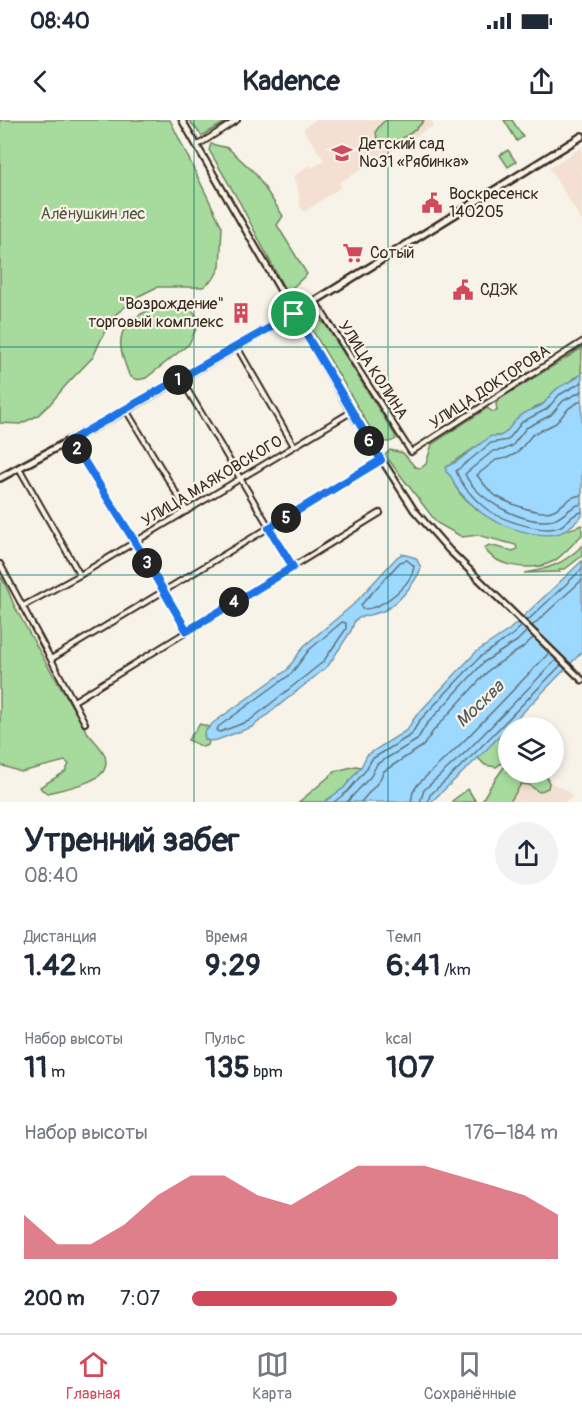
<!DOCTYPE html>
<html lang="ru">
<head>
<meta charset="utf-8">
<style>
	body { margin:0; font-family:Pangolin,sans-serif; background:#f2f2f3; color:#1f2937; height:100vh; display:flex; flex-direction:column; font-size:22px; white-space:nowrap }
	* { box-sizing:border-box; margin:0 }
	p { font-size:20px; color:#747a83 }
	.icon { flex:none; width:33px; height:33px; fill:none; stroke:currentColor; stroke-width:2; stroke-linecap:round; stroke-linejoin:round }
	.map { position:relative; height:682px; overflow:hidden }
	.side { display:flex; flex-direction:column; background:#fff; flex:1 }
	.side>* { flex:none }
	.buttons { position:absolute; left:498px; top:597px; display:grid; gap:12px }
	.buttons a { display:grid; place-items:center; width:66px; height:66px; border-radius:50%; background:#fff; box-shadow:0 3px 9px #0003; font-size:30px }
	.pin { position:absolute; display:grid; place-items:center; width:51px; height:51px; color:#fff; margin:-26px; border:3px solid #fff; border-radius:50%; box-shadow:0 2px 6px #0007 }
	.km { position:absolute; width:30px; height:30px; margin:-15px; border-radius:50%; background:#222; color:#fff; font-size:16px; line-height:30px; text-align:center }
	.round { display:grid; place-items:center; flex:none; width:63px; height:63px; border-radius:32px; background:#f2f2f3 }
	.overview { display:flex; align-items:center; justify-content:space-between; height:102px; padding:0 24px }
	h1 { font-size:33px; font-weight:700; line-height:45px }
	.figures { display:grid; grid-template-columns:repeat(3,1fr); gap:9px; height:102px; padding:6px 24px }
	.figures div { display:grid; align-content:center }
	.figures b { font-size:30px; font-weight:700 }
	.figures small { font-size:16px; font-weight:400 }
	.figures p { font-size:16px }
	.chart { height:168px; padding:12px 24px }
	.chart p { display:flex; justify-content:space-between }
	.chart svg { width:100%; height:108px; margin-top:6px; fill:#d1495b; opacity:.7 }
	ul { padding:0 24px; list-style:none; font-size:20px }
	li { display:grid; grid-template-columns:96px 72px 1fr; align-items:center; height:45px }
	li i { height:15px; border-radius:8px; background:#d1495b }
	.status { display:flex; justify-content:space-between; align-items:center; height:42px; padding:0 30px; background:#fff; direction:ltr }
	.status svg { height:16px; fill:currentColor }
	header { display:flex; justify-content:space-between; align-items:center; height:78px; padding:0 24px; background:#fff; font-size:27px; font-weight:700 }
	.dock { display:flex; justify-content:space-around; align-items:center; height:84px; border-top:2px solid #e0e1e3; background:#fff; font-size:16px; color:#747a83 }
	.dock a { display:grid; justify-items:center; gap:3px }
	.dock .on { color:#d1495b }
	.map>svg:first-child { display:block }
	.built { fill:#f3e0d2 }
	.green { fill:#a6db9d; stroke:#70825e; stroke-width:1.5 }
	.water { fill:#9dd9fe; stroke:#7693a4; stroke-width:1.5 }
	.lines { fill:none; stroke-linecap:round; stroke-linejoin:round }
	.shore { stroke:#627078; stroke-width:1.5 }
	.minor-casing { stroke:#3b2a1e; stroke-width:8 }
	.tertiary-casing { stroke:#3b2a1e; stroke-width:9 }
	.secondary-casing { stroke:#3b2a1e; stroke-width:10 }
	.minor { stroke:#f7f3e8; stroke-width:4 }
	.tertiary { stroke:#f7f3e8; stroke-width:4.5 }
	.secondary { stroke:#f7f3e8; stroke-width:5 }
	.route-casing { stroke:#fff; stroke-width:12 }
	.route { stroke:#1a73e8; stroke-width:8 }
	.grid { fill:none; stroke:#0f766e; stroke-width:1.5; stroke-opacity:0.55 }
	.labels { text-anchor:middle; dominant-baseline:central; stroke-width:4.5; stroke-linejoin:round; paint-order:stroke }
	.poi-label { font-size:16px; fill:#3b2a1e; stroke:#f7f3e8; text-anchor:start }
	.park-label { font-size:16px; fill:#56563e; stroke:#f7f3e8 }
	.street-label { font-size:16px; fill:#3b2a1e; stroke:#f7f3e8 }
	.water-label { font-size:18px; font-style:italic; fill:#545656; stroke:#f7f3e8 }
</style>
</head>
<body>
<div class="status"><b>08:40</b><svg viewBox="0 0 49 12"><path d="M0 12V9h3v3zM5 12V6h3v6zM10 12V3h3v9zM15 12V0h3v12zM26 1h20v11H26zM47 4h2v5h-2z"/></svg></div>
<header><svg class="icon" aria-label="back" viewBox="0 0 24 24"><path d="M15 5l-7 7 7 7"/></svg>Kadence<svg class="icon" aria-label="share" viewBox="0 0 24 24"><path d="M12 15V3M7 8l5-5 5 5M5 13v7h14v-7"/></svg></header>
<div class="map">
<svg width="582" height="682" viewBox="0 0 582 682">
	<rect width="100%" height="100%" fill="#f7f3e8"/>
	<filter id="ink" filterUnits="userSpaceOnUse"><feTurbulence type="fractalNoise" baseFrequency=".0167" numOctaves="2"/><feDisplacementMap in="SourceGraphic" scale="12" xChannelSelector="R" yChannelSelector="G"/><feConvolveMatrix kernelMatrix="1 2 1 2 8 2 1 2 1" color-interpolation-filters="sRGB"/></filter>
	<g filter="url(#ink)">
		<g class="built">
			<polygon points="315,0 431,0 434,5 339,63 341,67 304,92 300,86 298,68 293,57 309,45 312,48 324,40 303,9"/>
			<polygon points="582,27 582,101 549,48"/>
			<polygon points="533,653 567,671 573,677 565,682 483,682"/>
		</g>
		<g class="green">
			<polygon points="0,0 170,0 222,107 220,147 214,158 203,167 157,167 139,176 111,198 93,237 67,264 50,284 37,296 20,304 0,303"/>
			<polygon points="189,0 229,0 202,16"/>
			<path d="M 386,0 L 424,0 C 416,12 398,22 384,25 L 377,20 L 376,11 L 381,4 Z"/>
			<polygon points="504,0 512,0 523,17 517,21"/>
			<polygon points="211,24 228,28 255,53 283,96 277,105 307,154 290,170 284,168 240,83 209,30"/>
			<polygon points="508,30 516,42 508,47 500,35"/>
			<path d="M 173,184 L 192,190 L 196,195 L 196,209 L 189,224 L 146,258 C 139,260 135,261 129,255 C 126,246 122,237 121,228 C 117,198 151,188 173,184 Z"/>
			<path d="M 315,198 L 323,202 L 327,207 L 395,315 L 396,319 C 387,325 379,321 373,313 L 311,208 L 310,202 Z"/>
			<path d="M 582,228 L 581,255 L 573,259 L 543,284 L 535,287 L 511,306 L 504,315 L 491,317 L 452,343 C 452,351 451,359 455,366 C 470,393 516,414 546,414 C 559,414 570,409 582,405 L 582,415 C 573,423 564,435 554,441 C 533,452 497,448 484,428 L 489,425 L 513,431 L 517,429 L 516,425 L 478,415 L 462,417 L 437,403 L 385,335 L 390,330 L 403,333 L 415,347 L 421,348 L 426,344 L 432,324 L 487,288 L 493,292 L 497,291 L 496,283 L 501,278 Z"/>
			<path d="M 582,426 L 582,436 L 565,449 L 559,449 L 560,452 L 555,452 L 524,453 C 549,449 563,444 582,426 Z"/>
			<path d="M 0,456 C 8,466 10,478 16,489 C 35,524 55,559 76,593 C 80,600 83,607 88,613 C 95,623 110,633 105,648 C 101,663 62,669 48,673 L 42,670 L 40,667 L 65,652 L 69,644 L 65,641 L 21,652 L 0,645 Z"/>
			<polygon points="200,604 209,607 204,613 205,619 209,621 208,625 203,627 188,620"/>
			<path d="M 505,610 L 508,613 C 509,626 509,640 496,647 L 485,645 L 478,638 Z"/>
			<path d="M 508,641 L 508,652 L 545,653 L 549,663 L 548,668 L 539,672 L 529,665 L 521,664 L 510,682 L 482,682 C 484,673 502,651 508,641 Z"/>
			<polygon points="356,646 361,647 344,668 324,682 299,682 336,651"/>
			<polygon points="468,669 476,682 453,682 452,681"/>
		</g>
		<g class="water">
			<path d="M 582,253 L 582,396 C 576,402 568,410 560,413 C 537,420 492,404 476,388 C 469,382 461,375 456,367 C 452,361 453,356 446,352 L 446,347 L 456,342 L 491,316 C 508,319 509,304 520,296 C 527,291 535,289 542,285 C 547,282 551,272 558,268 C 566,263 577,260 582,253 Z"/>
			<path d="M 402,434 L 416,438 L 421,448 C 416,462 400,481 387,489 C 377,495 365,494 355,500 L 351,511 L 328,546 L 252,607 L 217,620 L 209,621 L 205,619 L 204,613 L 213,603 L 287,550 L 304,526 L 354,484 L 397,437 Z"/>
			<polygon points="582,441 582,532 478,638 431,682 324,682 344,668 361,647 367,635 407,610 415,597 476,532 509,510"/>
		</g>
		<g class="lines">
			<g class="shore">
				<path d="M 582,262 L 559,275 L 547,289 L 522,302 L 508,320 L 491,323 L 456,351 C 461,365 472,377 484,387 C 498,399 541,414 559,407 C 568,403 572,393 582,392"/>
				<path d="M 582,271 L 563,281 L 551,295 L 526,308 L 512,326 L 503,330 L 493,331 L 465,354 C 475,379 526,407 553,400 C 565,397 570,385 582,384"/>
				<path d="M 582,280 L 569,288 L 556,303 L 532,315 L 517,333 L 507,338 L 496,340 L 477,355 C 482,362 489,371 496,376 C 508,383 541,397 554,390 C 565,385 568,376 582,375"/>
				<path d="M 407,440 L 414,446 C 412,465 381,490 362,489 L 361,485 L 400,442 Z"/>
				<polyline points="527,501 582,449"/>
				<polygon points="342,502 346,503 346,509 323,542 249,601 220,612 217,611 218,607 291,554 309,530"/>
				<polyline points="532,506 582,460"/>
				<polyline points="334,682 348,671 365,651 372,639 411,615 420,600 480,537 512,515 522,506"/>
				<polyline points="347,682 371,656 377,644 417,620 426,605 484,542 517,521 527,511"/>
				<polyline points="361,682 379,661 384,651 423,626 434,610 490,549 522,528 533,518"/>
				<polyline points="411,682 413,672 418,664 463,622 549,533"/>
				<polyline points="420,682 424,670 469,629 556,540"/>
				<polyline points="428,682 430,675 474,634 561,545"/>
			</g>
			<g class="minor-casing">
				<g id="minor">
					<polyline points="198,25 237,0"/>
					<polyline points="315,181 411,332 582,222"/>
					<polyline points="237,227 294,326"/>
					<polyline points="181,259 293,447"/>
					<polyline points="126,290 187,391"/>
					<polyline points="71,320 135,422 187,511"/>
					<polyline points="19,348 80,455"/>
					<polyline points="0,444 85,603"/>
					<polyline points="23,486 80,455 351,292"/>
					<polyline points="51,539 381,340"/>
					<polyline points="74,581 380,393"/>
				</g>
			</g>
			<g class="tertiary-casing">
				<polyline id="tertiary" points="182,0 351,292 414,390 449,430 582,560"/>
			</g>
			<g class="secondary-casing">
				<polyline id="secondary" points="0,358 126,290 294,194 582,16"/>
			</g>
			<use href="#minor" class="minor"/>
			<use href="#tertiary" class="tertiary"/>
			<use href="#secondary" class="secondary"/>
		</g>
	</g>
	<g class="lines" filter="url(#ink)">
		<g class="route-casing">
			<polygon id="route" points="294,194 381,340 269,408 293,447 187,511 135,422 71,320"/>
		</g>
		<use href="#route" class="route"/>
	</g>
	<path class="grid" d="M 194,0 L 194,682M 388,0 L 388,682M 0,227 L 582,227M 0,455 L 582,455"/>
	<defs>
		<g id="school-bare" transform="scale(1.62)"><path d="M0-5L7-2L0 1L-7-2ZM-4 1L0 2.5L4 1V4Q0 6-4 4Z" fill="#d1495b" stroke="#f7f3e8" stroke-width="2.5" paint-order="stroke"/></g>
		<g id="civic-bare" transform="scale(1.62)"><path d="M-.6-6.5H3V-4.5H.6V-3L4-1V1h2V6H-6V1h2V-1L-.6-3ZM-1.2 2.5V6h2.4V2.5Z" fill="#d1495b" stroke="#f7f3e8" stroke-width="2.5" paint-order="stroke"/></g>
		<g id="supermarket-bare" transform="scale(1.62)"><path d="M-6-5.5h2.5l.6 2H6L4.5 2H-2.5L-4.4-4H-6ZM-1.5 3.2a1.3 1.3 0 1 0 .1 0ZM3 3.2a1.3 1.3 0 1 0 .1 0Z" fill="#d1495b" stroke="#f7f3e8" stroke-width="2.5" paint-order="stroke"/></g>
		<g id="building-bare" transform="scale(1.62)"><path d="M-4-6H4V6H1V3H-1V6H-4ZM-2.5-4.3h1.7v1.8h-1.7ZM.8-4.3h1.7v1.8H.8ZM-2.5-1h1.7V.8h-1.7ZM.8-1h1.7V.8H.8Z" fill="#d1495b" stroke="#f7f3e8" stroke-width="2.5" paint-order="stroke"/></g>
	</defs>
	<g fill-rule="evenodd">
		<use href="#school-bare" x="342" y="33"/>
		<use href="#civic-bare" x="432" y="83"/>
		<use href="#supermarket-bare" x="353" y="133"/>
		<use href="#civic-bare" x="463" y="170"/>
		<use href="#building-bare" x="241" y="193"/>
	</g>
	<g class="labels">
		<g class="poi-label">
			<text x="359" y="24">Детский сад<tspan x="359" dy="18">№31 «Рябинка»</tspan></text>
			<text x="449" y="74">Воскресенск<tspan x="449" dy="18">140205</tspan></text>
			<text x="370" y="133">Сотый</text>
			<text x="480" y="170">СДЭК</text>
			<text x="224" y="184" text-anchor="end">"Возрождение"<tspan x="224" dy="18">торговый комплекс</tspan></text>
		</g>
		<g class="park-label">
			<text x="93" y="94">Алёнушкин лес</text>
		</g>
		<g class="street-label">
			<text transform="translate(373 250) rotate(57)">УЛИЦА КОЛИНА</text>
			<text transform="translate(490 267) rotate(-33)">УЛИЦА ДОКТОРОВА</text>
			<text transform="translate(212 361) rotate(-31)">УЛИЦА МАЯКОВСКОГО</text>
		</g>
		<g class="water-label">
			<text transform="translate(480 584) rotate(-44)">Москва</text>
		</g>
	</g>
</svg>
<div class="buttons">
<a><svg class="icon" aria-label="layers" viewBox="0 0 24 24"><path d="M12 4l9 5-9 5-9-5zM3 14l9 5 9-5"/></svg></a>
</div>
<div class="pin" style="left:294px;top:194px;background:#1e9e55"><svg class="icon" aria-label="arrive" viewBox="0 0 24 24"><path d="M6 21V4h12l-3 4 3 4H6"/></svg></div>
<b class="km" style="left:178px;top:260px">1</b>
<b class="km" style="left:77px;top:329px">2</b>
<b class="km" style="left:147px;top:443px">3</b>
<b class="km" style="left:234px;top:482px">4</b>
<b class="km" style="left:286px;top:398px">5</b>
<b class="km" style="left:369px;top:321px">6</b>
</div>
<section class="side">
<div class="overview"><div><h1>Утренний забег</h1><p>08:40</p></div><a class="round"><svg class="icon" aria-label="share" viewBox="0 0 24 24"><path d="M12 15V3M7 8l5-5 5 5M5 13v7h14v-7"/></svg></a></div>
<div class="figures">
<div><p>Дистанция</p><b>1.42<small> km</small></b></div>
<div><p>Время</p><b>9:29</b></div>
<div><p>Темп</p><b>6:41<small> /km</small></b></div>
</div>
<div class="figures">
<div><p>Набор высоты</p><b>11<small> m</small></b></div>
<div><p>Пульс</p><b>135<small> bpm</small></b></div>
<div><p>kcal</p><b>107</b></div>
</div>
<div class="chart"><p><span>Набор высоты</span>176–184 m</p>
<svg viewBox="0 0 160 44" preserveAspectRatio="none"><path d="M0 44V26L10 38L20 38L30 30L40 18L50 10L60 10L70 18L80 22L90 14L100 6L110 6L120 6L130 10L140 14L150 18L160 26V44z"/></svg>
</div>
<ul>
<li><b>200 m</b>7:07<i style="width:56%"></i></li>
</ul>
</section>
<nav class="dock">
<a class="on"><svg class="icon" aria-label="home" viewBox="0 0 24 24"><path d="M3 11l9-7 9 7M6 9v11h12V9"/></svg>Главная</a>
<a><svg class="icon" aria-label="map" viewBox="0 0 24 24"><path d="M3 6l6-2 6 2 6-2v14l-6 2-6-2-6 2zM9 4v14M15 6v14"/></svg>Карта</a>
<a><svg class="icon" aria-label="saved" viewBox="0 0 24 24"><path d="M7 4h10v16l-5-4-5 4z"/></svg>Сохранённые</a>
</nav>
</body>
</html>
